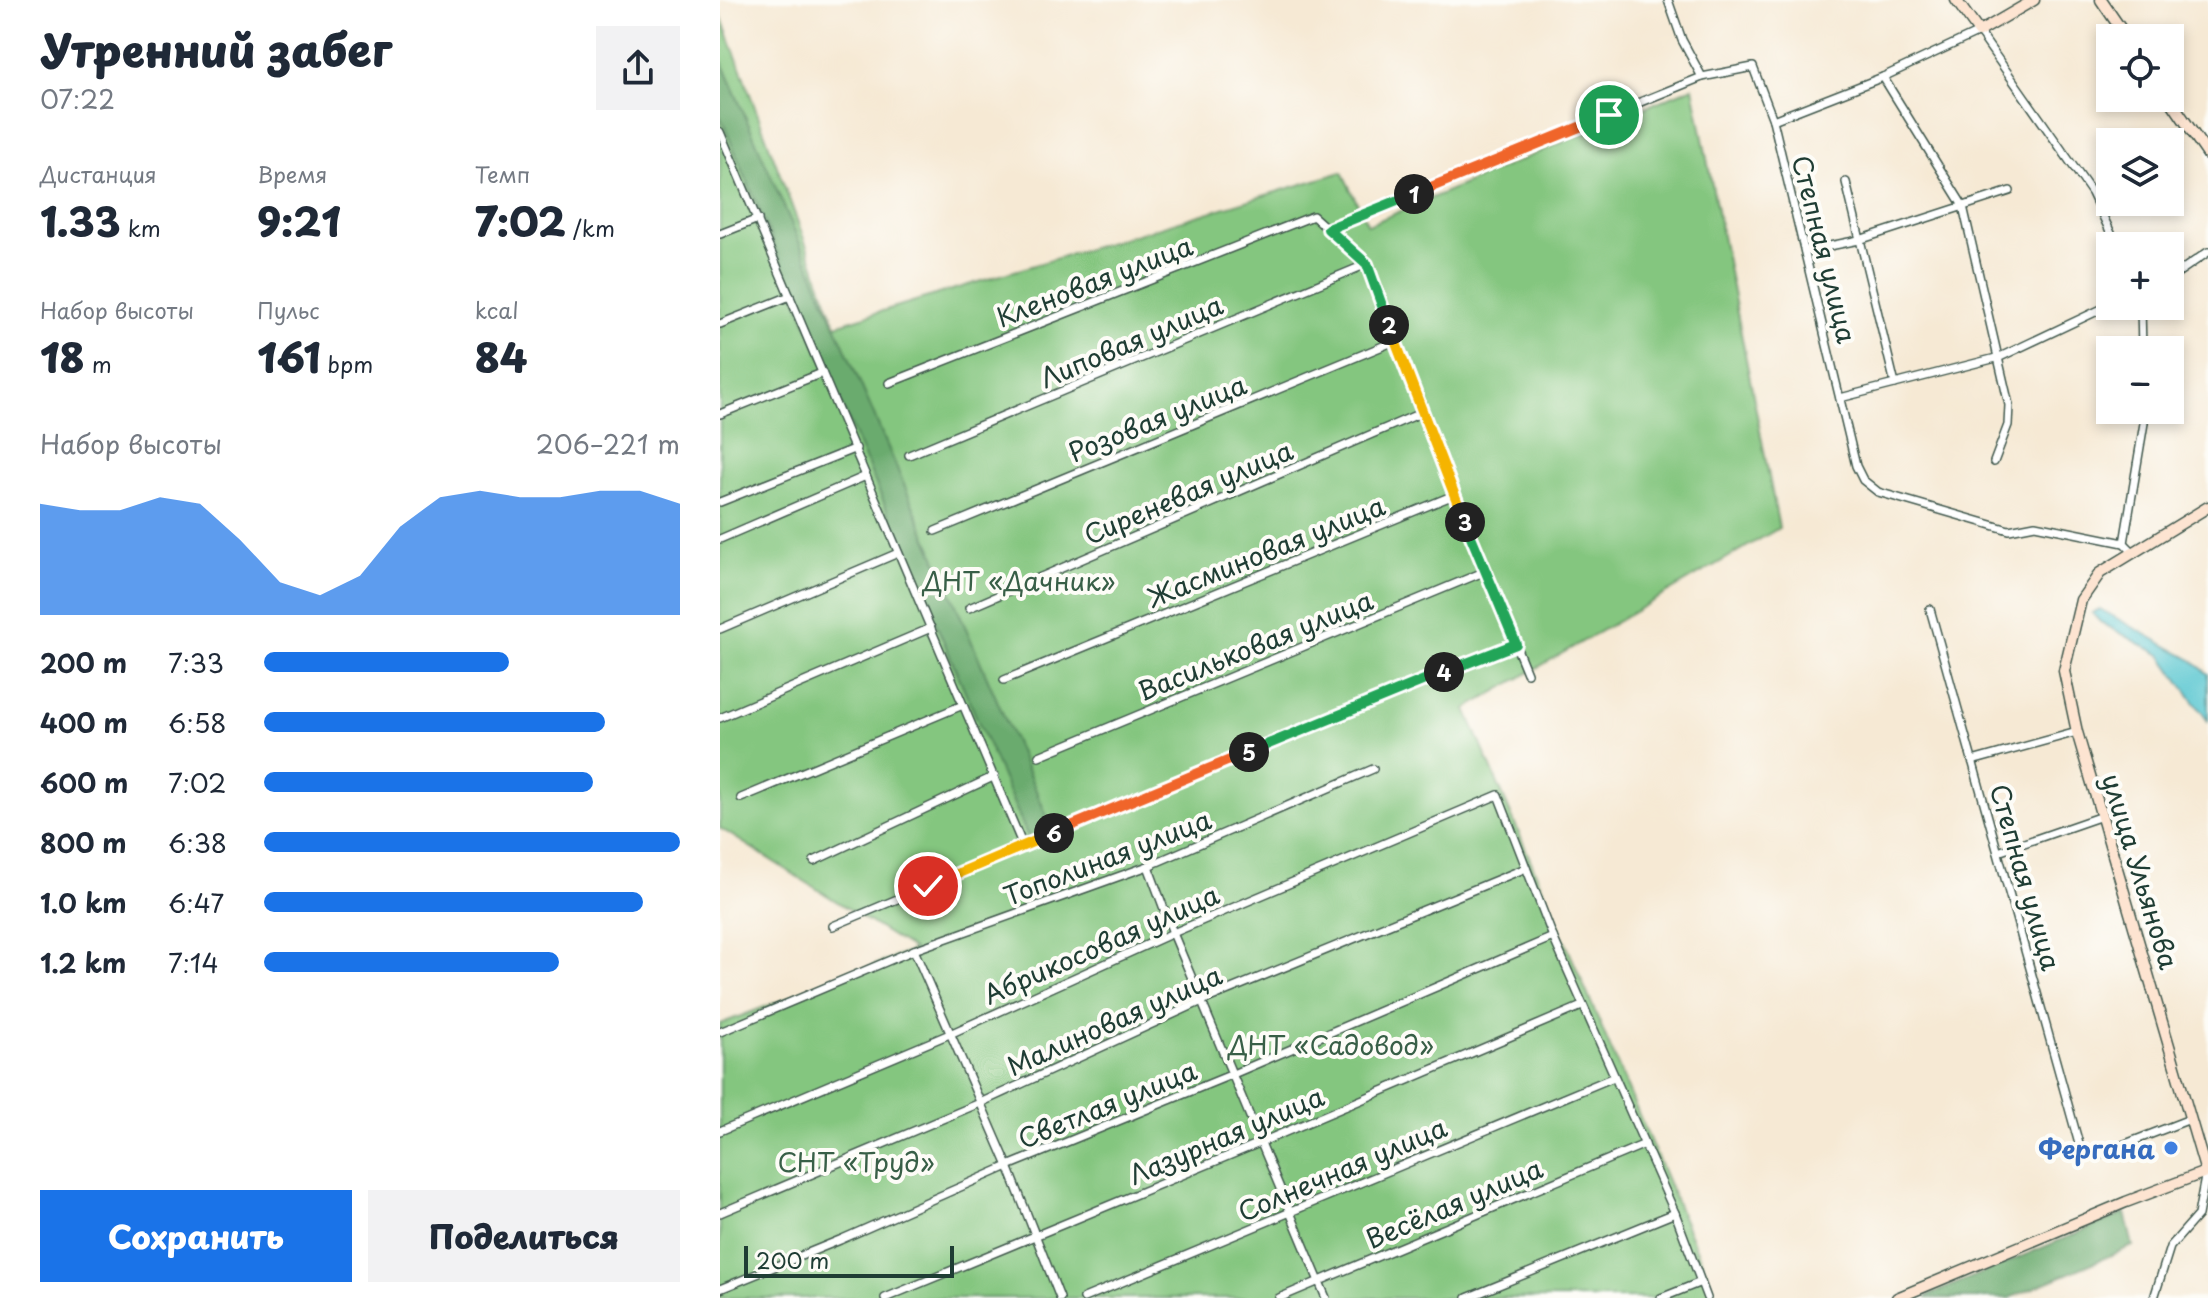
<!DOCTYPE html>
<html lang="ru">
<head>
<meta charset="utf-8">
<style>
	body { margin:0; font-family:"Playpen Sans",sans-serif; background:#f2f2f3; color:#1f2937; height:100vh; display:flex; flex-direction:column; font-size:30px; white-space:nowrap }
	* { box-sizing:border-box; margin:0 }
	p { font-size:26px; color:#747a83 }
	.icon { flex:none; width:44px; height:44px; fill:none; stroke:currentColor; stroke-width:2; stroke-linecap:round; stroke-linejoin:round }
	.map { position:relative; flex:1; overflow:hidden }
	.drawer { display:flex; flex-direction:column; background:#fff; width:720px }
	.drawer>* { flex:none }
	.buttons { position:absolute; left:1376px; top:24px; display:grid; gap:16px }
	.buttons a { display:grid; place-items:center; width:88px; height:88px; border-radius:0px; background:#fff; box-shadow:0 4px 12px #0003; font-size:40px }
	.scale { position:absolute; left:24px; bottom:20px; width:210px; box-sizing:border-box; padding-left:8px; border:4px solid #1f3d34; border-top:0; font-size:22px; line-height:28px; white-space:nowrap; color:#1f3d34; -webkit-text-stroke:6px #fdfcf7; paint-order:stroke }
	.pin { position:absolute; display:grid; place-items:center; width:68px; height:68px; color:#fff; margin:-34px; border:4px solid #fff; border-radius:50%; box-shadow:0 2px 8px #0007 }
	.km { position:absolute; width:40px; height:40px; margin:-20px; border-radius:50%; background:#222; color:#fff; font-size:22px; line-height:40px; text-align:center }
	.round { display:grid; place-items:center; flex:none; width:84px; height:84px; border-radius:0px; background:#f2f2f3 }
	.headline { display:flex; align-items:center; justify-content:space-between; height:136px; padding:0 40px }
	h1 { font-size:44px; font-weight:800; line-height:60px }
	.stats { display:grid; grid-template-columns:repeat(3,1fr); gap:12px; height:136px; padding:8px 40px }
	.stats div { display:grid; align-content:center }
	.stats b { font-size:40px; font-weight:800 }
	.stats small { font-size:22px; font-weight:400 }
	.stats p { font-size:22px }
	.chart { height:224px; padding:16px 40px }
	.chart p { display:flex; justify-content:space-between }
	.chart svg { width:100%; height:144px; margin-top:8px; fill:#1a73e8; opacity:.7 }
	.primary-button { display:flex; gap:16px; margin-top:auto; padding:16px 40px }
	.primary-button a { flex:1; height:92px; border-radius:0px; background:#1a73e8; color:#fff; font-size:32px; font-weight:800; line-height:92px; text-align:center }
	.primary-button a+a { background:#f2f2f3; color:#1f2937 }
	ul { padding:0 40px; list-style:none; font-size:26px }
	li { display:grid; grid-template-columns:128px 96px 1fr; align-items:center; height:60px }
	li i { height:20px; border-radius:10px; background:#1a73e8 }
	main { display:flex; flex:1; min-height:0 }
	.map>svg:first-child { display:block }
	.green { fill:#84c67f; stroke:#52825a; stroke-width:2 }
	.forest { fill:#6bab6e; stroke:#457451; stroke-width:2 }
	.water { fill:#5ac7d1; stroke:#3c8282; stroke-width:2 }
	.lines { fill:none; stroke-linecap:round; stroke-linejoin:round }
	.street-casing { stroke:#3f574c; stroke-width:10 }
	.secondary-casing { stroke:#3f574c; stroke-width:13 }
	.street { stroke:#fff; stroke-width:7 }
	.secondary { stroke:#fde4d1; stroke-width:10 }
	.split-1-casing { stroke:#fff; stroke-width:16 }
	.split-2-casing { stroke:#fff; stroke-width:16 }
	.split-3-casing { stroke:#fff; stroke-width:16 }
	.split-4-casing { stroke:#fff; stroke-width:16 }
	.split-5-casing { stroke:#fff; stroke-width:16 }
	.split-6-casing { stroke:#fff; stroke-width:16 }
	.split-7-casing { stroke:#fff; stroke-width:16 }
	.split-1 { stroke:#f0652b; stroke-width:10 }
	.split-2 { stroke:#22a559; stroke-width:10 }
	.split-3 { stroke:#f5b400; stroke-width:10 }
	.split-4 { stroke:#22a559; stroke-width:10 }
	.split-5 { stroke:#22a559; stroke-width:10 }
	.split-6 { stroke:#f0652b; stroke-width:10 }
	.split-7 { stroke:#f5b400; stroke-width:10 }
	.shop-dot { fill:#3f7fe0; stroke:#fdfcf7; stroke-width:3 }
	.labels { text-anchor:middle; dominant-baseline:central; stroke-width:8; stroke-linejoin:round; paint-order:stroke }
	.street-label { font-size:26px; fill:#1f3d34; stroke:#fdfcf7 }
	.park-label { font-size:26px; fill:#385f47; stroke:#fdfcf7 }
	.shop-label { font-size:26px; font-weight:bold; fill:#366cbe; stroke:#fdfcf7; text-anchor:end }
</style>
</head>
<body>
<main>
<section class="drawer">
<div class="headline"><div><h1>Утренний забег</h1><p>07:22</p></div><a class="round"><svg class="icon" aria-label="share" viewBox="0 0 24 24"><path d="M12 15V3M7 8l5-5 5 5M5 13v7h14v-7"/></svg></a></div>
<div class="stats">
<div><p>Дистанция</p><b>1.33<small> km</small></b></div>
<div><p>Время</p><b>9:21</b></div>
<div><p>Темп</p><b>7:02<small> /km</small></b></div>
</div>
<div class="stats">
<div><p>Набор высоты</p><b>18<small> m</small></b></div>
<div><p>Пульс</p><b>161<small> bpm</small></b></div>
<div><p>kcal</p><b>84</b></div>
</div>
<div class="chart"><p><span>Набор высоты</span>206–221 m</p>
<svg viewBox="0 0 160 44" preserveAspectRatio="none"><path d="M0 44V10L10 12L20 12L30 8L40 10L50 21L60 34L70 38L80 32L90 17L100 8L110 6L120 8L130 8L140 6L150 6L160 10V44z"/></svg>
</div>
<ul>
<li><b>200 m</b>7:33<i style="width:59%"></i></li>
<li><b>400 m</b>6:58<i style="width:82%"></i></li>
<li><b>600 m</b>7:02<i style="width:79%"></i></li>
<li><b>800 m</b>6:38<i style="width:100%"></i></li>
<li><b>1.0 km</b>6:47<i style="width:91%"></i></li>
<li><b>1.2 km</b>7:14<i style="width:71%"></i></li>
</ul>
<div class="primary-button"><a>Сохранить</a><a>Поделиться</a></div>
</section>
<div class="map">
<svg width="1488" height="1298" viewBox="0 0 1488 1298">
	<rect width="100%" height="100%" fill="#fdfcf7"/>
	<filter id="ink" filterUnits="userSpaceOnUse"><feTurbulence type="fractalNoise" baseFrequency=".0125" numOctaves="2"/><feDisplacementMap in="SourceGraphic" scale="16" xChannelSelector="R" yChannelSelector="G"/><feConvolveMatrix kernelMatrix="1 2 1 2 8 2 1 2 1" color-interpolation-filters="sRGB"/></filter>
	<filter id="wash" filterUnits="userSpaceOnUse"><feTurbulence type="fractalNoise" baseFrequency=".006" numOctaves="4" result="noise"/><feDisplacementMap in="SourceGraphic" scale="32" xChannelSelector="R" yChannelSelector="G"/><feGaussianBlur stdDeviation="1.8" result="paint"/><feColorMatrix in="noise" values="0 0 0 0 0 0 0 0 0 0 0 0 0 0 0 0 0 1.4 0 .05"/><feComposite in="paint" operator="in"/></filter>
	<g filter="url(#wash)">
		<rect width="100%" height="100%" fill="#f6e9d4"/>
		<polygon class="green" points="0,13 116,325 622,172 648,225 973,87 1059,528 746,709 997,1298 0,1298 0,1024 194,950 0,828"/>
		<g class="forest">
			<polygon points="0,58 336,837 308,837 93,338 0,116"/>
			<polygon points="1405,1213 1413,1246 1290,1298 1207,1298 1207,1296"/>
		</g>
		<polygon class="water" points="1380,609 1472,660 1488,674 1488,721 1441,655 1380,622 1372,613"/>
	</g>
	<g filter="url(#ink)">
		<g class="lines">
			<g class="street-casing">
				<g id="street">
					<polyline points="948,0 962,40 982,77"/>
					<polyline points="1163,77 1243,206 1289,405 1288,425 1274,462"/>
					<polyline points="1053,120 1163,77 1259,32 1372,193 1397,246"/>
					<polyline points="0,132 303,846"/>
					<polyline points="1126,182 1175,384"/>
					<polyline points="608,229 982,77 1033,67 1053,120 1136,466 1143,480 1158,492 1289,530 1315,525 1404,543 1413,552"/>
					<polyline points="0,234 38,219"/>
					<polyline points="1085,251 1139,240 1290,191"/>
					<polyline points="1450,278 1488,252"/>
					<polyline points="1421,306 1422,350"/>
					<polyline points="0,324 70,296"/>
					<polyline points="169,383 593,216 647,264 734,495 807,673"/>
					<polyline points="1120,398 1280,357 1390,305"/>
					<polyline points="0,414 102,373"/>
					<polyline points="189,455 647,264"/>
					<polyline points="0,502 136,448"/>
					<polyline points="215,531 675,341"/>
					<polyline points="0,539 146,476"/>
					<polyline points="1404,543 1424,423 1424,410"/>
					<polyline points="249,608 703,412"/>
					<polyline points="1210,609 1359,1144 1366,1155 1377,1155 1470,1119"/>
					<polyline points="0,629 178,553"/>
					<polyline points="284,680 734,495"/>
					<polyline points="0,718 211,628"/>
					<polyline points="319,756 766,571"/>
					<polyline points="1252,761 1357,732"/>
					<polyline points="21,798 243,705"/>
					<polyline points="1278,852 1382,816"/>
					<polyline points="94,861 275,776"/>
					<polyline points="428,866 453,933 606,1298"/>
					<polyline points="113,926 664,695 796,644"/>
					<polyline points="194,950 288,1166 340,1298"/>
					<polyline points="0,1032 194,950 428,866 653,769"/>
					<polyline points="0,1131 232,1033 453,933 778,795 833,937 955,1213 987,1298"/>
					<polyline points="0,1213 260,1103 482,1001 806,868"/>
					<polyline points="0,1289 120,1240 288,1166 513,1074 833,937"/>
					<polyline points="165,1298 542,1142 862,1006"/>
					<polyline points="364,1298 894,1077"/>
					<polyline points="559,1298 925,1144"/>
					<polyline points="747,1298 955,1213"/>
					<polyline points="941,1298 981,1282"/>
					<polyline points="1434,1298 1450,1247 1478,1215 1486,1172"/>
				</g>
			</g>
			<g class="secondary-casing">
				<g id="secondary">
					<polyline points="1236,0 1259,32 1314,0"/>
					<polyline points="1381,0 1407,38"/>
					<polyline points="1449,98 1488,155"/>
					<polyline points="1486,1172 1357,732 1344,671 1361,600 1380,573 1488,507"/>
					<polyline points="1177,1298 1406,1202 1488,1171"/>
				</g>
			</g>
			<use href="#street" class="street"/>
			<use href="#secondary" class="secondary"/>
		</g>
	</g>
	<g class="lines" filter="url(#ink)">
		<g class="split-1-casing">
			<polyline id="split-1" points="694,194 889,115"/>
		</g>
		<g class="split-2-casing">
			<polyline id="split-2" points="669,325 647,264 608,229 694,194"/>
		</g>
		<g class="split-3-casing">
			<polyline id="split-3" points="669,325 745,522"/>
		</g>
		<g class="split-4-casing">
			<polyline id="split-4" points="724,672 796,644 745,522"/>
		</g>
		<g class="split-5-casing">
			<polyline id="split-5" points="529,752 724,672"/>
		</g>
		<g class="split-6-casing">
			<polyline id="split-6" points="334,833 529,752"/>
		</g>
		<g class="split-7-casing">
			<polyline id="split-7" points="208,886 334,833"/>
		</g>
		<use href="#split-1" class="split-1"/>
		<use href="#split-2" class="split-2"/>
		<use href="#split-3" class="split-3"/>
		<use href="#split-4" class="split-4"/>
		<use href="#split-5" class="split-5"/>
		<use href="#split-6" class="split-6"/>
		<use href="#split-7" class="split-7"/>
	</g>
	<circle class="shop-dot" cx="1451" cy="1148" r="8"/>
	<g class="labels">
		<g class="street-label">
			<text transform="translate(1105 249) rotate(76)">Степная улица</text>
			<text transform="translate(374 281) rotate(-21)">Кленовая улица</text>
			<text transform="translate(411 341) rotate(-23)">Липовая улица</text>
			<text transform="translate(437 418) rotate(-22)">Розовая улица</text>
			<text transform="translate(468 492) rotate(-23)">Сиреневая улица</text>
			<text transform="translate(546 551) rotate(-22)">Жасминовая улица</text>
			<text transform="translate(535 645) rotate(-22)">Васильковая улица</text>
			<text transform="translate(387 857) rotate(-21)">Тополиная улица</text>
			<text transform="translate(1421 871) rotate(73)">улица Ульянова</text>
			<text transform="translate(1306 877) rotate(74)">Степная улица</text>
			<text transform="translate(381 944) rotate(-24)">Абрикосовая улица</text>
			<text transform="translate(394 1020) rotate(-24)">Малиновая улица</text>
			<text transform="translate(387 1104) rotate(-22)">Светлая улица</text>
			<text transform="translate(506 1135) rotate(-23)">Лазурная улица</text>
			<text transform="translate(622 1169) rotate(-23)">Солнечная улица</text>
			<text transform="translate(734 1203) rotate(-23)">Весёлая улица</text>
		</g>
		<g class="park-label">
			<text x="299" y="580">ДНТ «Дачник»</text>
			<text x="611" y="1044">ДНТ «Садовод»</text>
			<text x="136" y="1161">СНТ «Труд»</text>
		</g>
		<g class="shop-label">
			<text x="1435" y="1148">Фергана</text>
		</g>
	</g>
</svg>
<div class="buttons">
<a><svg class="icon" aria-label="locate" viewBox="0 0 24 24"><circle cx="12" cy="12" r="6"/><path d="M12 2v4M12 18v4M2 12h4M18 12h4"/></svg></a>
<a><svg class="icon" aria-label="layers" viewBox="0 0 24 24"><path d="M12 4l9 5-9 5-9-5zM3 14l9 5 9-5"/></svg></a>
<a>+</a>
<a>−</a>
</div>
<div class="scale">200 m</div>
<div class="pin" style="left:889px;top:115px;background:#1e9e55"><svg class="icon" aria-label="arrive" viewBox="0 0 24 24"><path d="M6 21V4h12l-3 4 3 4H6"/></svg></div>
<div class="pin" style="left:208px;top:886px;background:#d93025"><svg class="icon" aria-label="check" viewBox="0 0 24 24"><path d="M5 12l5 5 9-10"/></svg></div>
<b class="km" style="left:694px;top:194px">1</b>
<b class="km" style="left:669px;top:325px">2</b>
<b class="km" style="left:745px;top:522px">3</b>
<b class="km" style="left:724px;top:672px">4</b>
<b class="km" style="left:529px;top:752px">5</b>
<b class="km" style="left:334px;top:833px">6</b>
</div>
</main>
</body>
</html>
